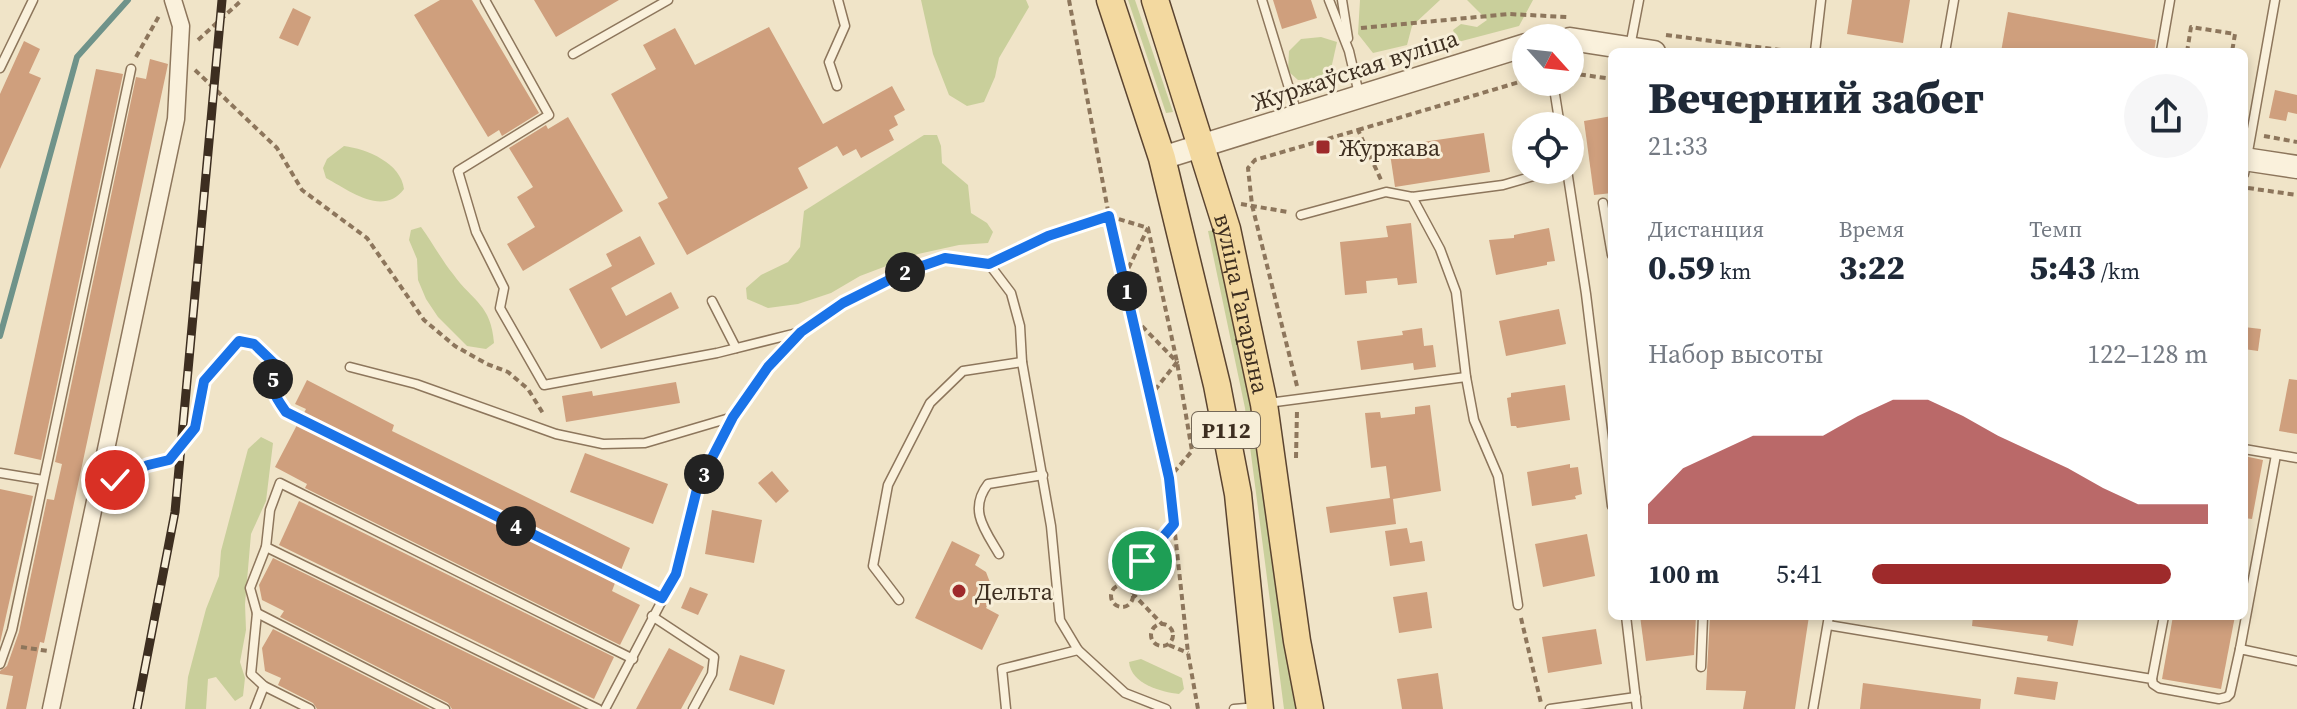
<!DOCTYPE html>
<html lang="ru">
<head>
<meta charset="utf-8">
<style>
	body { margin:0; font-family:"Source Serif 4",serif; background:#f6f6f7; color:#1f2937; height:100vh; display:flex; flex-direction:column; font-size:30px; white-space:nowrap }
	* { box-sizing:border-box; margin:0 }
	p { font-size:26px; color:#747a83 }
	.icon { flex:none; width:44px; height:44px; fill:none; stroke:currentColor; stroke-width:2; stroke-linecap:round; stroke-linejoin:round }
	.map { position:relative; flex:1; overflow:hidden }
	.panel { position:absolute; left:1608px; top:48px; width:640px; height:572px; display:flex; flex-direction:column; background:#fff; border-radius:12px; box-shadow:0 4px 12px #0003 }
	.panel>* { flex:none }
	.needle { width:52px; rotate:117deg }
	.buttons { position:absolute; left:1512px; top:24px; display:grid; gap:16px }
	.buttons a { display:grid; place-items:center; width:72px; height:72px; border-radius:50%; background:#fff; box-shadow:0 4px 12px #0003; font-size:40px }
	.pin { position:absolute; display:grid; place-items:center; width:68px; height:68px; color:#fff; margin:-34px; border:4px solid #fff; border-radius:50%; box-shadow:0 2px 8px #0007 }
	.km { position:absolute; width:40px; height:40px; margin:-20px; border-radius:50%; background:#222; color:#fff; font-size:22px; line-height:40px; text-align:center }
	.round { display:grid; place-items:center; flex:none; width:84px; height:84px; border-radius:42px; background:#f6f6f7 }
	.overview { display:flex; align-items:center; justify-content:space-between; height:136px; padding:0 40px }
	h1 { font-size:44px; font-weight:800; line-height:60px }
	.figures { display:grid; grid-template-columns:repeat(3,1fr); gap:12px; height:136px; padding:8px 40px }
	.figures div { display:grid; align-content:center }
	.figures b { font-size:34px; font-weight:800 }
	.figures small { font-size:22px; font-weight:400 }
	.figures p { font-size:22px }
	.chart { height:224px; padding:16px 40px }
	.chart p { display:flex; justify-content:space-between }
	.chart svg { width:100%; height:144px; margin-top:8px; fill:#9e2a2b; opacity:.7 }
	ul { padding:0 40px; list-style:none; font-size:26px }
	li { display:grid; grid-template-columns:128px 96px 1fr; align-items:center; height:60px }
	li i { height:20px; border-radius:10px; background:#9e2a2b }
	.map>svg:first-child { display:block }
	.green { fill:#c9cf9b }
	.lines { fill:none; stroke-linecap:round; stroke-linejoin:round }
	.stream { stroke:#6f938a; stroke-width:6 }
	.building { fill:#cf9f7d }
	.service-casing { stroke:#8d765c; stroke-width:11 }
	.minor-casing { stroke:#8d765c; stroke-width:19 }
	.tertiary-casing { stroke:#8d765c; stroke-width:25 }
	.primary-casing { stroke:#5b4430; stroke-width:29 }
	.path { stroke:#8d765c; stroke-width:4; stroke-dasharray:6 4; stroke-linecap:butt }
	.service { stroke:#faf1dc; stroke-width:8 }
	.minor { stroke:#faf1dc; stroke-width:16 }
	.tertiary { stroke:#faf1dc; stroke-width:22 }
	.primary { stroke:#f3d9a0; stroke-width:26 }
	.rail-casing { stroke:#3d2e20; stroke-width:9 }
	.rail { stroke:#f7eed8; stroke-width:6; stroke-dasharray:18; stroke-linecap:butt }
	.route-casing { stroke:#fff; stroke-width:16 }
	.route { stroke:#1a73e8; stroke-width:10 }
	.poi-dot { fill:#9e2a2b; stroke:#f7eed8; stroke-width:3 }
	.labels { text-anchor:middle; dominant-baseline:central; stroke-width:6; stroke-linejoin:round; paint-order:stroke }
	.shield { fill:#f7eed8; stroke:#756857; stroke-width:2 }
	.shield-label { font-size:22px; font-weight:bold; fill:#3d2e20 }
	.street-label { font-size:24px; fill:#3d2e20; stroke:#f7eed8 }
	.poi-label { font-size:24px; fill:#3d2e20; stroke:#f7eed8; text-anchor:start }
</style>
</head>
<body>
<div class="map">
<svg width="2297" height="709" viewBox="0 0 2297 709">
	<rect width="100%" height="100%" fill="#f0e4c8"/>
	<g class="green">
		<polygon points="921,0 1026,0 1029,7 999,58 995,77 984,102 967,106 949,95 933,54"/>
		<polygon points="1128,0 1135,0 1173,112 1166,113"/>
		<polygon points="1360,0 1440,0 1412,26 1407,45 1373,53 1358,34"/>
		<polygon points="1462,0 1533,0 1519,26 1458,42 1453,30 1461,24 1477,27 1487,20 1467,0"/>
		<polygon points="1321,37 1337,42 1331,69 1318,79 1298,80 1288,71 1289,51 1301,39"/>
		<polygon points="924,135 937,135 941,146 942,163 968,185 971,213 987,223 993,232 988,243 959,245 918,254 860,276 831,293 798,304 768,308 747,299 746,288 761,275 788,262 800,247 804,211"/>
		<path d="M 344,146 C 367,149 401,163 404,189 C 383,217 350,191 326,178 L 323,168 L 327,159 Z"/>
		<path d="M 421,227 C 432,242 441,259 453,274 C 473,302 491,304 494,343 L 486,349 L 467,346 L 438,317 L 426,299 L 418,280 L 417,259 L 409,240 L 411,230 Z"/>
		<polygon points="1215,230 1255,407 1297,709 1284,709 1245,408 1208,231"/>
		<polygon points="261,437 273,443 266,501 251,534 245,604 246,630 240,662 245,678 243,696 235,701 216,677 208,679 206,709 185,709 188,677 206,609 219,576 221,551 248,449"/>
		<path d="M 1141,659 L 1182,678 L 1184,689 L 1179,694 C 1161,692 1131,684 1129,662 Z"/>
	</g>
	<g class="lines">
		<polyline class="stream" points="0,336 77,57 128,0"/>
	</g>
	<g class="building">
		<polygon points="440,0 472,0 539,113 502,136 499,130 488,137 414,15"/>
		<polygon points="534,0 619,0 556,37"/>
		<polygon points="1273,0 1311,0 1317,18 1282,29"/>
		<polygon points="1852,0 1910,0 1903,43 1847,34"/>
		<polygon points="293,8 311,17 298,46 279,38"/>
		<polygon points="2008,12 2156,40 2154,52 2001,52"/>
		<polygon points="769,27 823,124 892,86 905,110 894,116 898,125 889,130 894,140 861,158 856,149 843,156 837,146 798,168 808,188 687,255 658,203 668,198 611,94 656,69 643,45 675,28 695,65"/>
		<polygon points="24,41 40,49 29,73 41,78 0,169 0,94"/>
		<polygon points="150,59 168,64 44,643 40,642 26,709 6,709 13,676 0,674 0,671 7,666 19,632 47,499 54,500 62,464 55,462 136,77 146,79"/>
		<polygon points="96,69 123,74 41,460 14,454"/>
		<polygon points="2275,90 2297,95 2297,114 2288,112 2286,121 2269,118"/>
		<polygon points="1612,116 1612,193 1594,195 1584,121"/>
		<polygon points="568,117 623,211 523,271 507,244 535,227 517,197 533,187 509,148 546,125 548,129"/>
		<polygon points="1484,133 1490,172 1395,187 1389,147"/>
		<polygon points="1411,223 1417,283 1398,285 1397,278 1366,281 1367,293 1345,295 1340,242 1388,237 1386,226"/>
		<polygon points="1549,228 1555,261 1547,262 1547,265 1496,275 1489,240 1514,238 1514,235"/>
		<polygon points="640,236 655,264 611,288 626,316 671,292 679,308 601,349 569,289 612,266 606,254"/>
		<polygon points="1559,309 1566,344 1506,356 1499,321"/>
		<polygon points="2244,327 2261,329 2258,351 2244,349"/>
		<polygon points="1422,328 1424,346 1433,345 1436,367 1414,370 1413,363 1361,370 1357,341 1403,335 1402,331"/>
		<polygon points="2289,379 2297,380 2297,434 2279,431"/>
		<polygon points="307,380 394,425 392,431 630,548 621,570 304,413 306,409 295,404"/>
		<polygon points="676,382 680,403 566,422 562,396 592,391 593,396"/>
		<polygon points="1565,385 1570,420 1517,428 1516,426 1511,426 1507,398 1511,397 1511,393"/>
		<polygon points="1430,405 1441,491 1393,499 1396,524 1330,533 1326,507 1390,498 1386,466 1371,468 1365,413 1380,412 1381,418 1415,414 1415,407"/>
		<polygon points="297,425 615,583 612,591 640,605 620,645 305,488 307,484 275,467"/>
		<polygon points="585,453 668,484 653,524 570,492"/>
		<polygon points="2244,456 2263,460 2252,519 2244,518"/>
		<polygon points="1570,464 1570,468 1578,467 1582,494 1575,496 1576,499 1532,506 1527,472"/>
		<polygon points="772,471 789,491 776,503 758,483"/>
		<polygon points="0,489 33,496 0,643"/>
		<polygon points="299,501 614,657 594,699 279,545"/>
		<polygon points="712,510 762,520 754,563 705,554"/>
		<polygon points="1407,528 1410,543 1422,541 1425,561 1390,566 1385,531"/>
		<polygon points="1587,534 1595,576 1543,587 1535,544"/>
		<polygon points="952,541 980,555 975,565 986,572 991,585 992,598 986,608 999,615 982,650 915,618"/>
		<polygon points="273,558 582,709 452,709 448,703 280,617 284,611 262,600 259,585"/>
		<polygon points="690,587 708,594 698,615 681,608"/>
		<polygon points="1427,592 1432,628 1399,633 1393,597"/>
		<polygon points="1640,616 1696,616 1694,655 1646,661"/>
		<polygon points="1710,616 1809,616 1795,709 1743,709 1746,691 1706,690"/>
		<polygon points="1973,616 2079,616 2073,646 2047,641 2048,636 1972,626"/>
		<polygon points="2173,616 2235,616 2221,689 2162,679"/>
		<polygon points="273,629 430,709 317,709 313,703 278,685 281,678 265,671 262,648"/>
		<polygon points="1596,629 1602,664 1548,673 1542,637"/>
		<polygon points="669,648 704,667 681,709 636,709"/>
		<polygon points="740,655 785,670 774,705 729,690"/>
		<polygon points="1438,673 1443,709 1402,709 1397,679"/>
		<polygon points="2017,677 2058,682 2055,700 2014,694"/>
		<polygon points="1863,683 1981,699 1980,709 1860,709"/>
	</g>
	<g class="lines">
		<g class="service-casing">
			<g id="service">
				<polyline points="485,0 549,115 458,171 476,232 504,288 500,308 544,385 717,353 801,332"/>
				<polyline points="1262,0 1297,114"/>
				<polyline points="1329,0 1349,51 1359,94"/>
				<polyline points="1342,0 1348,38"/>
				<polyline points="1630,47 1639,0"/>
				<polyline points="1815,52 1821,0"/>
				<polyline points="1945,52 1954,0"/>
				<polyline points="2161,52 2170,0"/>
				<polyline points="573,54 668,0"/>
				<polyline points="0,68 33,0"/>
				<polyline points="1553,82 1560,126"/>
				<polyline points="837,86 829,62 845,26 838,0"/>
				<polyline points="1567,170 1586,294 1612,506"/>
				<polyline points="2244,174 2275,0"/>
				<polyline points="1412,197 1440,249 1456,292 1466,377 1474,420 1498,476 1518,605"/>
				<polyline points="1603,203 1612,255"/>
				<polyline points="1301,215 1386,192 1412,197 1503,185 1554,170"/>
				<polyline points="712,301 736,348"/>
				<polyline points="350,367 416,384 556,434 603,444 645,443 733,417"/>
				<path d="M 279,368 C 265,384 276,398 286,412 L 662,598"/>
				<polyline points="1268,403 1466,377"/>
				<polyline points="2244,449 2297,458"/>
				<polyline points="0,473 43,480"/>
				<polyline points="266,547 598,709"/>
				<path d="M 999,554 C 985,530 968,510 988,484 L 1043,475"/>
				<polyline points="899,600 873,566 888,485 930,403 963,371 1022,362"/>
				<polyline points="257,613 445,709"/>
				<polyline points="652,616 714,657 712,674 693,709"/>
				<polyline points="1626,616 1637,709"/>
				<polyline points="1828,625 2152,679 2153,684 2159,688 2219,699 2227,697 2230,694 2240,649 2297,661"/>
				<polyline points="2240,649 2276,455"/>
				<polyline points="0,664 12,630 131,69"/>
				<polyline points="1701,667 1703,616"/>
				<polyline points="2152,679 2164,616"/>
				<polyline points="264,686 310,709"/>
				<polyline points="255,709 264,686 251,674 257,613 250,588 266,547 270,510 280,483 633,659"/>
				<polyline points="605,709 676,574 698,485 733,417 768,367 801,332 843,303 905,272 945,258 989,264 1011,293 1020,326 1022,362 1051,526 1060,620 1078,650 1125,693 1166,709"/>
				<polyline points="1006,709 1002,669 1078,650"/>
				<polyline points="1234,709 1257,707"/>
				<polyline points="1550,709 1636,697"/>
				<polyline points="1813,709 1829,616"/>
			</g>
		</g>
		<g class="minor-casing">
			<polyline id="minor" points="51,709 176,119 181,26 173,0"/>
		</g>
		<g class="tertiary-casing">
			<g id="tertiary">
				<polyline points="1570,39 1654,52"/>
				<polyline points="1162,158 1526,45"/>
				<polyline points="2244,159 2297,167"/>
			</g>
		</g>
		<g class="primary-casing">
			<g id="primary">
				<polyline points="1110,0 1162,158 1217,385 1238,494 1260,709"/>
				<path id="s1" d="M 1155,0 L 1227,229 L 1264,404 L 1297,641 L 1310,709"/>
			</g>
		</g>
		<g class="path">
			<polyline points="1069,0 1109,216 1148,228 1177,362 1192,451 1169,478 1188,653 1198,709"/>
			<polyline points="1361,28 1509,14 1567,17"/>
			<polyline points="1666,35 1796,52"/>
			<polyline points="198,40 242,0"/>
			<polyline points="2187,52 2191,27 2235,34 2232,52"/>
			<polyline points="136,57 159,16"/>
			<polyline points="195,70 277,148 302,190 367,238 424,320 455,346 487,364 508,372 528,389 544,415"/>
			<polyline points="1570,73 1612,79"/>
			<polyline points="1358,130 1526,80"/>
			<polyline points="2264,136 2297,142"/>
			<polyline points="2248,188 2297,195"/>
			<polyline points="1241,204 1288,212"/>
			<polyline points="1002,258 1048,236 1109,216 1169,476"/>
			<polyline points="1124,277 1148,228"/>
			<polyline points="1135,319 1177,362 1151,395"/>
			<polyline points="1297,386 1252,205 1248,168 1255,160 1358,130 1382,182"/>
			<polyline points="1296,458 1297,410"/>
			<polyline points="115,479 148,465 169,460 195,428 204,381 239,341 254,344 271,361"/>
			<circle cx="1152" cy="554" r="11"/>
			<polyline points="1157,544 1174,524"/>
			<polyline points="1147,565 1134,595 1162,624"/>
			<circle cx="1122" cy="596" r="11"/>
			<polyline points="1521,618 1541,703"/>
			<circle cx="1162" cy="635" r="11"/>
			<polyline points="1169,645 1188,653"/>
			<polyline points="21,647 48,651"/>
		</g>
		<use href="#service" class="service"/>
		<use href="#minor" class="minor"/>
		<use href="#tertiary" class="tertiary"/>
		<use href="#primary" class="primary"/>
		<g class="rail-casing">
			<polyline id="rail" points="137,709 175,512 222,0"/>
		</g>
		<use href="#rail" class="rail"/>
	</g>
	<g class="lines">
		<g class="route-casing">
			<path id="route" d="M 115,480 L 148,465 L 169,460 L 195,428 L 204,381 L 239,341 L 254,344 L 279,368 C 265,384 276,398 286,412 L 662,598 L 676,574 L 698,485 L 733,417 L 768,367 L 801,332 L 843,303 L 905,272 L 945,258 L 989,264 L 1048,236 L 1109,216 L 1169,478 L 1174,524 L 1157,544 L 1145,544 L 1141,549 L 1142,561"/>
		</g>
		<use href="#route" class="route"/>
	</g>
	<g class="poi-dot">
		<rect x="1315" y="139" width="16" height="16" rx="4"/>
		<circle cx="959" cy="591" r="8"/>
	</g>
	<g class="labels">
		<rect class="shield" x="1192" y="412" width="68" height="36" rx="6"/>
		<g class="shield-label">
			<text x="1226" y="430">Р112</text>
		</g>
		<g class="street-label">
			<text transform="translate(1355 70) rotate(-18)">Журжаўская вуліца</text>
			<text stroke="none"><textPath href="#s1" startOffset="316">вуліца Гагарына</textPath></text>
		</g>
		<g class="poi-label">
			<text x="1339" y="147">Журжава</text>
			<text x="975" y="591">Дельта</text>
		</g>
	</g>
</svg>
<div class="buttons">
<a><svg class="needle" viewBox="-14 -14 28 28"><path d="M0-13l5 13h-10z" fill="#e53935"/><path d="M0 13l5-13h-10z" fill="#747a83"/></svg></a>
<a><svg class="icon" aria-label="locate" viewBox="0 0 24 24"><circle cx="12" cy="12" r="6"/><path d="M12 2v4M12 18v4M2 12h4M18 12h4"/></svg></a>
</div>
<div class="pin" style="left:1142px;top:561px;background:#1e9e55"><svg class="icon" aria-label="arrive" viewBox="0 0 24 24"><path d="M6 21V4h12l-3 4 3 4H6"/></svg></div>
<div class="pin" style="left:115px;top:480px;background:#d93025"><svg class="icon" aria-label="check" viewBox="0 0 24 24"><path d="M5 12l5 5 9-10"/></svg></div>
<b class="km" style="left:1127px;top:291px">1</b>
<b class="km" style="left:905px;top:272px">2</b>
<b class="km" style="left:704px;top:474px">3</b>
<b class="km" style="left:516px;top:526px">4</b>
<b class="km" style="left:273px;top:379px">5</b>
<section class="panel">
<div class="overview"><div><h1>Вечерний забег</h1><p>21:33</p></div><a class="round"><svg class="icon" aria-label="share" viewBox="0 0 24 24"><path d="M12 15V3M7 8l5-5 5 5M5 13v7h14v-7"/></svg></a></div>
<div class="figures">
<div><p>Дистанция</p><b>0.59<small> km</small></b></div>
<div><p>Время</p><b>3:22</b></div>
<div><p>Темп</p><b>5:43<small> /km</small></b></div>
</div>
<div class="chart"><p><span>Набор высоты</span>122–128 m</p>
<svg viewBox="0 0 160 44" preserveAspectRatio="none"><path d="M0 44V38L10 27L20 22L30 17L40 17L50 17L60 11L70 6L80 6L90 11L100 17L110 22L120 27L130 33L140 38L150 38L160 38V44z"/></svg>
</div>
<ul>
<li><b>100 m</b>5:41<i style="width:89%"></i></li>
</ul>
</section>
</div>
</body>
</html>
